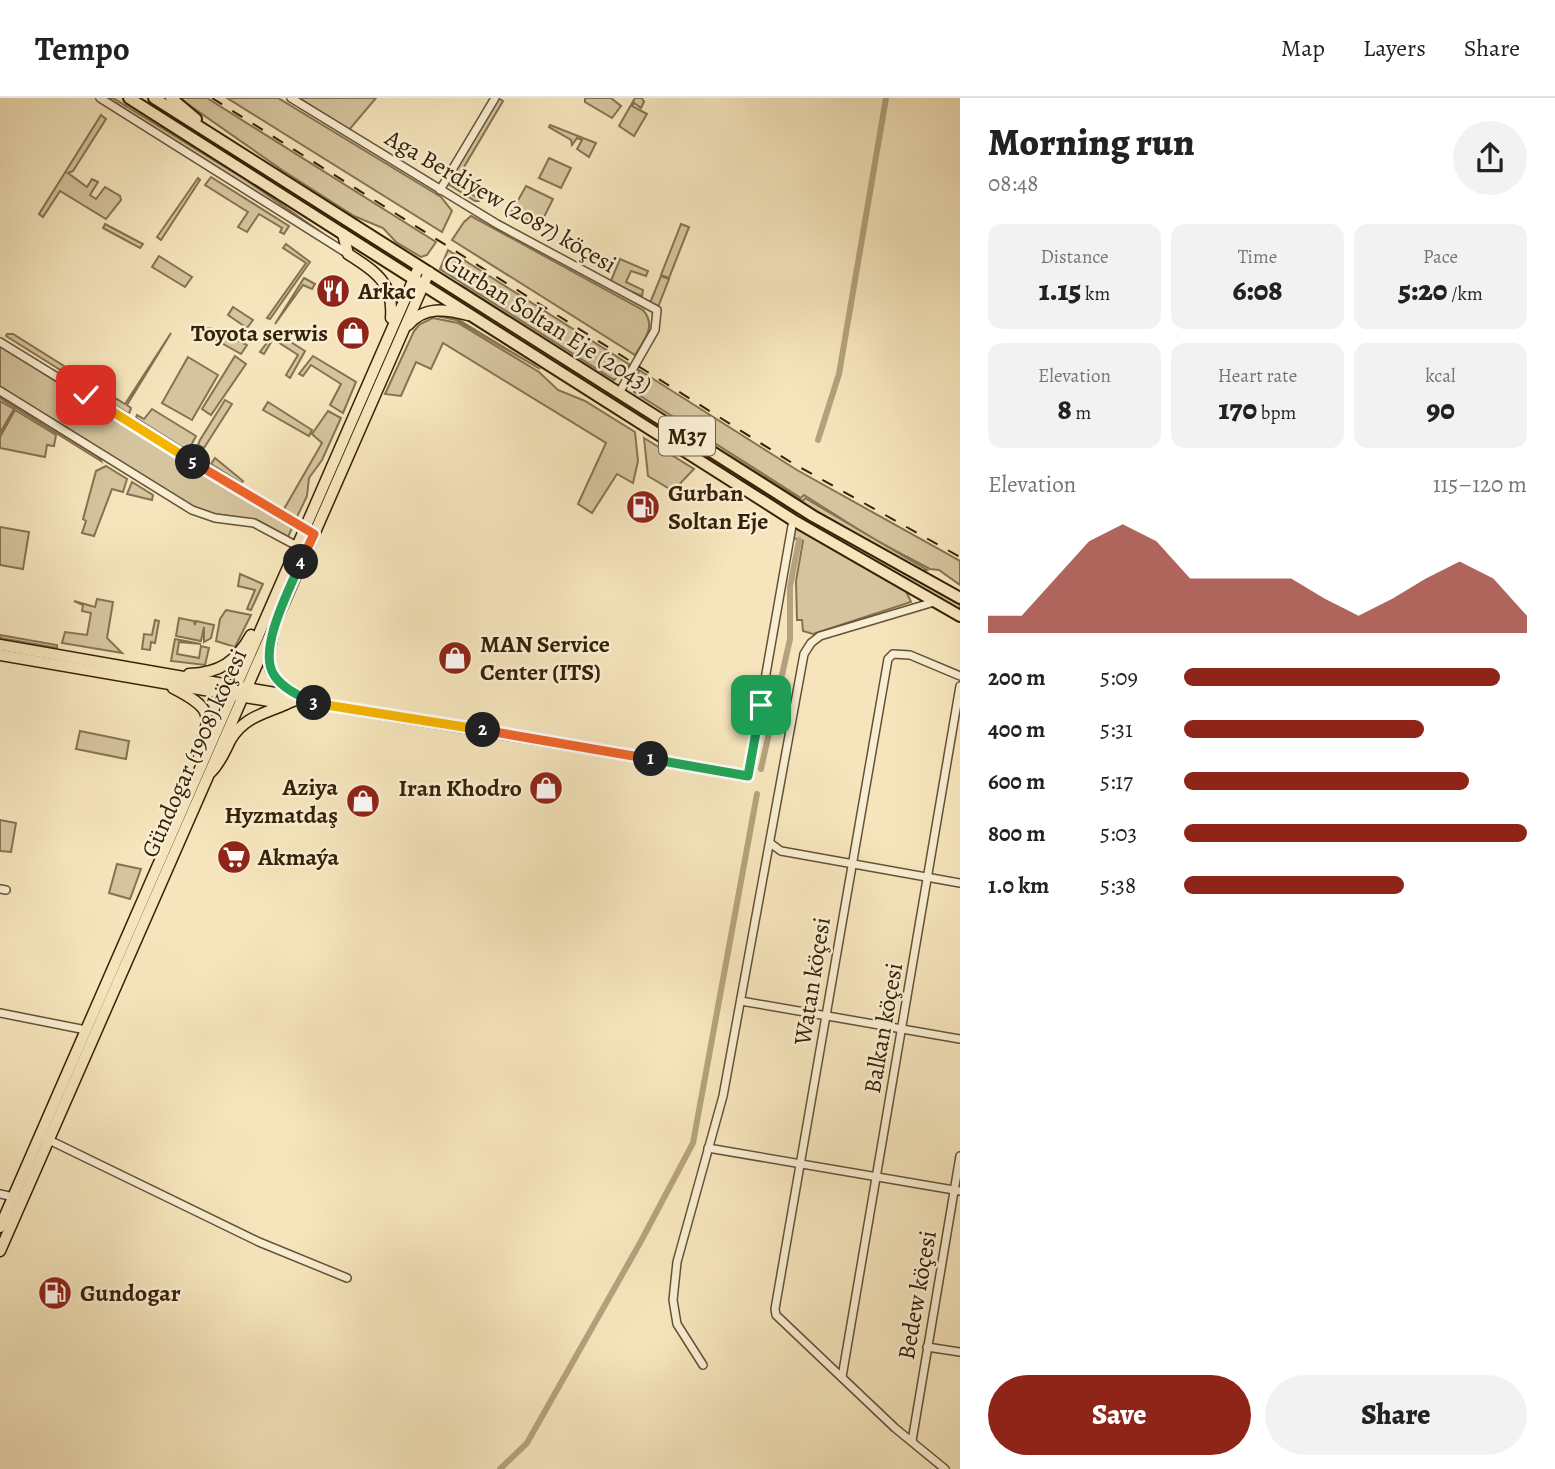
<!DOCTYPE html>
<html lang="en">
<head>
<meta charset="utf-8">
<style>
	body { margin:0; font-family:Alegreya,serif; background:#f2f2f2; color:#222; height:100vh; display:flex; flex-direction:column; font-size:26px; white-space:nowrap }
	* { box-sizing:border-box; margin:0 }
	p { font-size:23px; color:#767676 }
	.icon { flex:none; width:38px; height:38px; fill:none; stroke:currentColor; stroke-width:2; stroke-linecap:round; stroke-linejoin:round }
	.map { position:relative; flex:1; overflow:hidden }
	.drawer { display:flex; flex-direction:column; background:#fff; width:595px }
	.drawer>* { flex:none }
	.pin { position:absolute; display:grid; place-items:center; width:60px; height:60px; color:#fff; margin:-30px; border-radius:14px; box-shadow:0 4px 10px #0006 }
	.km { position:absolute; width:35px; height:35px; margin:-18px; border-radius:50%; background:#222; color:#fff; font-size:19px; line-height:35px; text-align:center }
	.round { display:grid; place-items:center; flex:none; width:74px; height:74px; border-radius:37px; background:#f2f2f2 }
	.summary { display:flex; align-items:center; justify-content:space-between; height:119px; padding:0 28px }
	h1 { font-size:38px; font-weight:800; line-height:52px }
	.stats { display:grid; grid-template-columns:repeat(3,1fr); gap:10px; height:119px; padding:7px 28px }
	.stats div { display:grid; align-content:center; border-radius:14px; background:#f2f2f2; text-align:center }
	.stats b { font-size:30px; font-weight:800 }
	.stats small { font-size:19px; font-weight:400 }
	.stats p { font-size:19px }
	.chart { height:196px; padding:14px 28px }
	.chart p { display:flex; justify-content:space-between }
	.chart svg { width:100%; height:126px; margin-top:7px; fill:#8f2418; opacity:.7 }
	.cta { display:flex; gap:14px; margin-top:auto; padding:14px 28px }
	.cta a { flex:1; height:80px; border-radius:42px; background:#8f2418; color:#fff; font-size:28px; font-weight:800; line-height:80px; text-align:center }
	.cta a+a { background:#f2f2f2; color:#222 }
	ul { padding:0 28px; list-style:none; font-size:23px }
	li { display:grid; grid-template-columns:112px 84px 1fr; align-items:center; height:52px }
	li i { height:18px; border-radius:9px; background:#8f2418 }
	header { display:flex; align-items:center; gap:42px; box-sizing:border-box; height:98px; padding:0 35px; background:#fff; border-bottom:2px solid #e0e0e0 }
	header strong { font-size:33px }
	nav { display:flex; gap:38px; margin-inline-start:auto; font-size:24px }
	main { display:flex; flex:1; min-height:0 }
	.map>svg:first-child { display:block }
	.green { fill:#d5c49d; stroke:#857252; stroke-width:2 }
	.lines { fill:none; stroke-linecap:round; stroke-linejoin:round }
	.canal { stroke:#b4a27e; stroke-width:6 }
	.minor-casing { stroke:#655234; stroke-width:10 }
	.major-casing { stroke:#352107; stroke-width:13 }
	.highway-casing { stroke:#352107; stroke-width:14 }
	.minor { stroke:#f9eed3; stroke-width:7 }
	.major { stroke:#f6e5bc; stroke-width:10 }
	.highway { stroke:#f6e5bc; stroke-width:10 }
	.rail { stroke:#352107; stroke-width:2; stroke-dasharray:12 12; stroke-linecap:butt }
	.split-1-casing { stroke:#fff; stroke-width:14 }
	.split-2-casing { stroke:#fff; stroke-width:14 }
	.split-3-casing { stroke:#fff; stroke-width:14 }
	.split-4-casing { stroke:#fff; stroke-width:14 }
	.split-5-casing { stroke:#fff; stroke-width:14 }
	.split-6-casing { stroke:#fff; stroke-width:14 }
	.split-1 { stroke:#22a559; stroke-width:9 }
	.split-2 { stroke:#f0652b; stroke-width:9 }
	.split-3 { stroke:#f5b400; stroke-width:9 }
	.split-4 { stroke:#22a559; stroke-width:9 }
	.split-5 { stroke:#f0652b; stroke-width:9 }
	.split-6 { stroke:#f5b400; stroke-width:9 }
	.labels { text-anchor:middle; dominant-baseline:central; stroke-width:5; stroke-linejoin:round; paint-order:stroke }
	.shield { fill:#f9eed3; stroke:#705e44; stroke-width:2 }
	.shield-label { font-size:23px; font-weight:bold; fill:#352107 }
	.street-label { font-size:24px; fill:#352107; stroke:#f9eed3 }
	.poi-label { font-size:24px; font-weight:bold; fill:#352107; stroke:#f9eed3; text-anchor:start }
</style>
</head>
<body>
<header>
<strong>Tempo</strong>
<nav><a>Map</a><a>Layers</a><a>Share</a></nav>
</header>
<main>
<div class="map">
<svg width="960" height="1371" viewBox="0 0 960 1371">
	<rect width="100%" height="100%" fill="#f6e5bc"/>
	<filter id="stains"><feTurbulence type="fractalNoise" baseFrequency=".00286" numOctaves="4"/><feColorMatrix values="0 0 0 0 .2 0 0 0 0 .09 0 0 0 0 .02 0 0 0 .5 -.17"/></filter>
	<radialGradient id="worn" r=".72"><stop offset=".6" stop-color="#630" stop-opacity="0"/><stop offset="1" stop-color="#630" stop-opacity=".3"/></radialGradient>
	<g class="green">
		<polygon points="107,0 113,0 246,82 325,137"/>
		<polygon points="179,0 207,0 436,144 427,157 421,159 396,144 383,130 354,118 282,72"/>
		<polygon points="227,0 278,0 441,99 452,113 442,134"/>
		<polygon points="299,0 376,0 349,32"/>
		<polygon points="498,0 503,3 454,86 478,100 479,103 475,103 448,86"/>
		<polygon points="585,0 611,0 621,8 612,20 585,4"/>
		<polygon points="635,0 642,0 644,4 641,10 634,5 632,8 647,16 634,38 619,28"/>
		<polygon points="101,17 106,21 73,73 68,75 87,89 92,81 98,84 90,97 96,101 105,89 120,98 121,102 106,121 60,93 43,119 39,116"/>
		<polygon points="550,27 596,45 589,59 577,51 582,42 577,40 572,47 571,42 549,29"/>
		<polygon points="549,60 571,70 561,90 539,80"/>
		<polygon points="211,79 289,128 284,136 280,134 282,130 259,116 247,134 238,129 248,114 205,87"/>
		<polygon points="198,80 200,82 161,142 157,139"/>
		<polygon points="526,88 553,101 540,127 511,115"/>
		<path d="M 471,118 L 643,212 C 657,228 644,242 635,257 L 452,142 L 464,124 Z"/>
		<polygon points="105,126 139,144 143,146 140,150 103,130"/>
		<polygon points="681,126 689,129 669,180 661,177"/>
		<polygon points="286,146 310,164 270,221 267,220 306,165 283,150"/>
		<polygon points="448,152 630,267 614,282 440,171"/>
		<polygon points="159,158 192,179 185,189 152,169"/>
		<polygon points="620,161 648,173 646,178 631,173 626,184 643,192 642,198 610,185"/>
		<polygon points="661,178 669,181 658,209 650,205"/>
		<polygon points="304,180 315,186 312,191 303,187 275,226"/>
		<polygon points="461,187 608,281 608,282"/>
		<polygon points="233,209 253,222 247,230 228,217"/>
		<polygon points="432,217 457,221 540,271 456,222"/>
		<polygon points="433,220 458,225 539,274 558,292 585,303 635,334 638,363 633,385 617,376 592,415 578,406 606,345 443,245 431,271 416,264 401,298 385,296 414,233 420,226"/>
		<polygon points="209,230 221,233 247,247 241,256 216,242 203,240 199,233"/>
		<polygon points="275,234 305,253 290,280 286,277 298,257 273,241 264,256 260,254"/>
		<polygon points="171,235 127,307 131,310 129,316 93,293 100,285 99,290 125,306"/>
		<polygon points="7,236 13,236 88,283 92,280 86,288 6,238"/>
		<polygon points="0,248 292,430 288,439 257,422 213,416 190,407 0,289"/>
		<polygon points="235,258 246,266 211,317 202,311"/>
		<polygon points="313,258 356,284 343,315 330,307 341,286 311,267 303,278 299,276"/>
		<polygon points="188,259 218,277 192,322 162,305"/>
		<polygon points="562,266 796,413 796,416 578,279"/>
		<polygon points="639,272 797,372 960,463 960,487 939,472 930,471 875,442 804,397 801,400 634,294"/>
		<polygon points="0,297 99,359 101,363 0,300"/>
		<polygon points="637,300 803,403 805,400 927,472 922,473 815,412"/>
		<polygon points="225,302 232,306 204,350 198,347 200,342"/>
		<polygon points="0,303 14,311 0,335"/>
		<polygon points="268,304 312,332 309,338 263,312"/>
		<polygon points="152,311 196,338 188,353 136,320 137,317 144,321"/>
		<polygon points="15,312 56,337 54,348 47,347 45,359 0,350 0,339"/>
		<polygon points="328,313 341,320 322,362 309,380 307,398 297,419 285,417 284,411 322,345 312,336"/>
		<polygon points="644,340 694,371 673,393 648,378"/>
		<polygon points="215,360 243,383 241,385 211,366"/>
		<polygon points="106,368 127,381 123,394 112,391 94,438 82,435 86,423 83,421 96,373"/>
		<polygon points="132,384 153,397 152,402 127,396"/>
		<polygon points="818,426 960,507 960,512 817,430"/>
		<polygon points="0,429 29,434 23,471 0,467"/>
		<polygon points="794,429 906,493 911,504 813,536 803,533 802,522 797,522 796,483 803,443 793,440"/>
		<polygon points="240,476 263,486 251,512 247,511 255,492 238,488"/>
		<polygon points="97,501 113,504 107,540 122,555 62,545 65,534 87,537 91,515 82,513 83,507 74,503 95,509"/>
		<polygon points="226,512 251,517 235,549 216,543 220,521"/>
		<polygon points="179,520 194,523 195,527 196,523 214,527 211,540 204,544 204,529 201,543 176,538"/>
		<polygon points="155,522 159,523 155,545 151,544 150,552 142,551 144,536 152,537"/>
		<polygon points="0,537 57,547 57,550 0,540"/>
		<polygon points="175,541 201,546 179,544 177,556 199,560 201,548 209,550 205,567 171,563"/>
		<polygon points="80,633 129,643 126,661 76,651"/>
		<polygon points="0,722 16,725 11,754 0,753"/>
		<polygon points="117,766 141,771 130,801 109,795"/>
	</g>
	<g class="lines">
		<g class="canal">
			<polyline points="818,342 839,276 886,0"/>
			<polyline points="761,671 790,541 790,489 799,442"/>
			<polyline points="500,1371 527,1345 640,1145 693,1045 757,696"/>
		</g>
		<g class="minor-casing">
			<g id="minor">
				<polyline points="100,0 348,156"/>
				<polyline points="291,0 497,126 657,212 655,232 619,295"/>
				<polyline points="440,92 495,0"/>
				<polyline points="0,244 304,431"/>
				<polyline points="0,293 192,412 215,420 254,425 297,448"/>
				<polyline points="293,603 748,678 793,422"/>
				<polyline points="770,745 781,753 960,785"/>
				<polyline points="0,791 6,792"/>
				<polyline points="741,903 960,941"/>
				<polyline points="0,915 86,932"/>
				<polyline points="47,1041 259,1144 347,1180"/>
				<polyline points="708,1050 960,1093"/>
				<polyline points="0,1096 18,1100"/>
				<polyline points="927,1249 960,1254"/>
				<polyline points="703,1267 677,1226 673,1202 677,1164 723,998 804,556 811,545 820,538 934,504"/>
				<polyline points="842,1279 960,588"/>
				<polyline points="912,1343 960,1058"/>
				<polyline points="945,1371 895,1330 776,1217 775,1211 888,561 893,556 910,557 960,578"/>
			</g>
		</g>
		<g class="major-casing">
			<g id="major">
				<path d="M 343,136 L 348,156 C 376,174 394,185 391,220"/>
				<path d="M 408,227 C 424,208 446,211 468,217"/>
				<path d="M 273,530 C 273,542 268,551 269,563 C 270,586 299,597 316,606"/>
				<polyline points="0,547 287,597 293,603"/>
				<polyline points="0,557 286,606 293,603"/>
				<path d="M 189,576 C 220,575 236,564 251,537"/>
				<path d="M 173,590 C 218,613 208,618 199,659"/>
				<path d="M 211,674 C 221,664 224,654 231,641 C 244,619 264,616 286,606"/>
				<polyline points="0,1129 419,169"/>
				<polyline points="0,1153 429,174"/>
			</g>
		</g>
		<g class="highway-casing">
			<g id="highway">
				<polyline points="129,0 793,422 960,518"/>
				<polyline points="154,0 813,418 960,500"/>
				<polyline points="171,0 196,21"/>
			</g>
		</g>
		<use href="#minor" class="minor"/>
		<use href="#major" class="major"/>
		<use href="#highway" class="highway"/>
		<polyline class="rail" points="212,0 789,363 960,459"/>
	</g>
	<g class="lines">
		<g class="split-1-casing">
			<polyline id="split-1" points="651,661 748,678 761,607"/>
		</g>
		<g class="split-2-casing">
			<polyline id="split-2" points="483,632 651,661"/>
		</g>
		<g class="split-3-casing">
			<polyline id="split-3" points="314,605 483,632"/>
		</g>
		<g class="split-4-casing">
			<path id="split-4" d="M 301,464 C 290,490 257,552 274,577 C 283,591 300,598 314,605"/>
		</g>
		<g class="split-5-casing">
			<polyline id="split-5" points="193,364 314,436 301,464"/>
		</g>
		<g class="split-6-casing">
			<polyline id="split-6" points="86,297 193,364"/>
		</g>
		<use href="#split-1" class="split-1"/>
		<use href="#split-2" class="split-2"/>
		<use href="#split-3" class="split-3"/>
		<use href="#split-4" class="split-4"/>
		<use href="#split-5" class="split-5"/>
		<use href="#split-6" class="split-6"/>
	</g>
	<defs>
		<g id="restaurant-disc" transform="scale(1.75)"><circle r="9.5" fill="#8f2418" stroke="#f9eed3"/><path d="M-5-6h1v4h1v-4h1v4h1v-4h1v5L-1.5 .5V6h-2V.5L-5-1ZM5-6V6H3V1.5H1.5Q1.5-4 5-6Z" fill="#fff"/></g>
		<g id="shop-disc" transform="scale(1.75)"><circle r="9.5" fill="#8f2418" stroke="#f9eed3"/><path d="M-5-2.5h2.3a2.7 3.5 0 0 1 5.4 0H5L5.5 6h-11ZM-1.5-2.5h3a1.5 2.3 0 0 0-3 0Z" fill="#fff"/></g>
		<g id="fuel-disc" transform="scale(1.75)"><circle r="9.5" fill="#8f2418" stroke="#f9eed3"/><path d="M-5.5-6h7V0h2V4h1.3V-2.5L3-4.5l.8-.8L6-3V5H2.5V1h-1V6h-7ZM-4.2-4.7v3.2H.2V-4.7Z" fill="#fff"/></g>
		<g id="supermarket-disc" transform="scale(1.75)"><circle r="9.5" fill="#8f2418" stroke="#f9eed3"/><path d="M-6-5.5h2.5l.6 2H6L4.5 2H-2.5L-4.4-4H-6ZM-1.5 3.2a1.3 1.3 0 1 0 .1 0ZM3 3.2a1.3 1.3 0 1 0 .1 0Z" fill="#fff"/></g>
	</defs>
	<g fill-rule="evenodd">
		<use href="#restaurant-disc" x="333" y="193"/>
		<use href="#shop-disc" x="353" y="235"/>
		<use href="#fuel-disc" x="643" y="409"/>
		<use href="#shop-disc" x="455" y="560"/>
		<use href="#shop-disc" x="546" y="690"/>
		<use href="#shop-disc" x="363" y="703"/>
		<use href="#supermarket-disc" x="234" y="759"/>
		<use href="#fuel-disc" x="55" y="1195"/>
	</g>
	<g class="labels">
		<rect class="shield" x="659" y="318.5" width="56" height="39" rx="5"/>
		<g class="shield-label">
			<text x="687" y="338">M37</text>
		</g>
		<g class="street-label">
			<text transform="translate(501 103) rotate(30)">Aga Berdiýew (2087) köçesi</text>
			<text transform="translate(548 225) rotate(32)">Gurban Soltan Eje (2043)</text>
			<text transform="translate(194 655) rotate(-66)">Gündogar (1908) köçesi</text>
			<text transform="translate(812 883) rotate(-81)">Watan köçesi</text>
			<text transform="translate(883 930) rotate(-80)">Balkan köçesi</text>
			<text transform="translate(917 1197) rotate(-80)">Bedew köçesi</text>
		</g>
		<g class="poi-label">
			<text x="358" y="193">Arkac</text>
			<text x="328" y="235" text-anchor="end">Toyota serwis</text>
			<text x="668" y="395">Gurban<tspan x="668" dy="28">Soltan Eje</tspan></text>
			<text x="480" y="546">MAN Service<tspan x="480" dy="28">Center (ITS)</tspan></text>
			<text x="338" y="689" text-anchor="end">Aziya<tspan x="338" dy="28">Hyzmatdaş</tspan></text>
			<text x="522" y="690" text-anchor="end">Iran Khodro</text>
			<text x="258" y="759">Аkmaýa</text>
			<text x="80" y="1195">Gundogar</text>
		</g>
	</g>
	<rect width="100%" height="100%" filter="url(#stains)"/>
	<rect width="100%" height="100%" fill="url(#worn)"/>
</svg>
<div class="pin" style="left:761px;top:607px;background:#1e9e55"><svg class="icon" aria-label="arrive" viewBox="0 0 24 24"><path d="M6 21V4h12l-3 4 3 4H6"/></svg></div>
<div class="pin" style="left:86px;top:297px;background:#d93025"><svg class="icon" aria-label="check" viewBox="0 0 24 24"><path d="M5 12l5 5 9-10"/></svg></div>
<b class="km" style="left:651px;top:661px">1</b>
<b class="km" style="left:483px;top:632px">2</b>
<b class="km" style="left:314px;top:605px">3</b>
<b class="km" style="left:301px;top:464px">4</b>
<b class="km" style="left:193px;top:364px">5</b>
</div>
<section class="drawer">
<div class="summary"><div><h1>Morning run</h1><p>08:48</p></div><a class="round"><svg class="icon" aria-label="share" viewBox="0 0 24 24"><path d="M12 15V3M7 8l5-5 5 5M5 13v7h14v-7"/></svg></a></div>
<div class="stats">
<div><p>Distance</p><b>1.15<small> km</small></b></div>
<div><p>Time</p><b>6:08</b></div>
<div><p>Pace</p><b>5:20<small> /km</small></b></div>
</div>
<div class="stats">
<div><p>Elevation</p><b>8<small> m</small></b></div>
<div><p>Heart rate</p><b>170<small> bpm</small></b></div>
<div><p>kcal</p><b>90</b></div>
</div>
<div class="chart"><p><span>Elevation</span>115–120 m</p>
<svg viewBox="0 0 160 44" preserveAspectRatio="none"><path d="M0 44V38L10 38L20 25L30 12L40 6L50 12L60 25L70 25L80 25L90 25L100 32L110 38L120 32L130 25L140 19L150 25L160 38V44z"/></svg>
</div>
<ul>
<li><b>200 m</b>5:09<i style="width:92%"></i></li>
<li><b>400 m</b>5:31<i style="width:70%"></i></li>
<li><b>600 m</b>5:17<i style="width:83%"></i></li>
<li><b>800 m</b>5:03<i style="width:100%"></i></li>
<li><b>1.0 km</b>5:38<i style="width:64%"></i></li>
</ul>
<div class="cta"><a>Save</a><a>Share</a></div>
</section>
</main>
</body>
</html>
